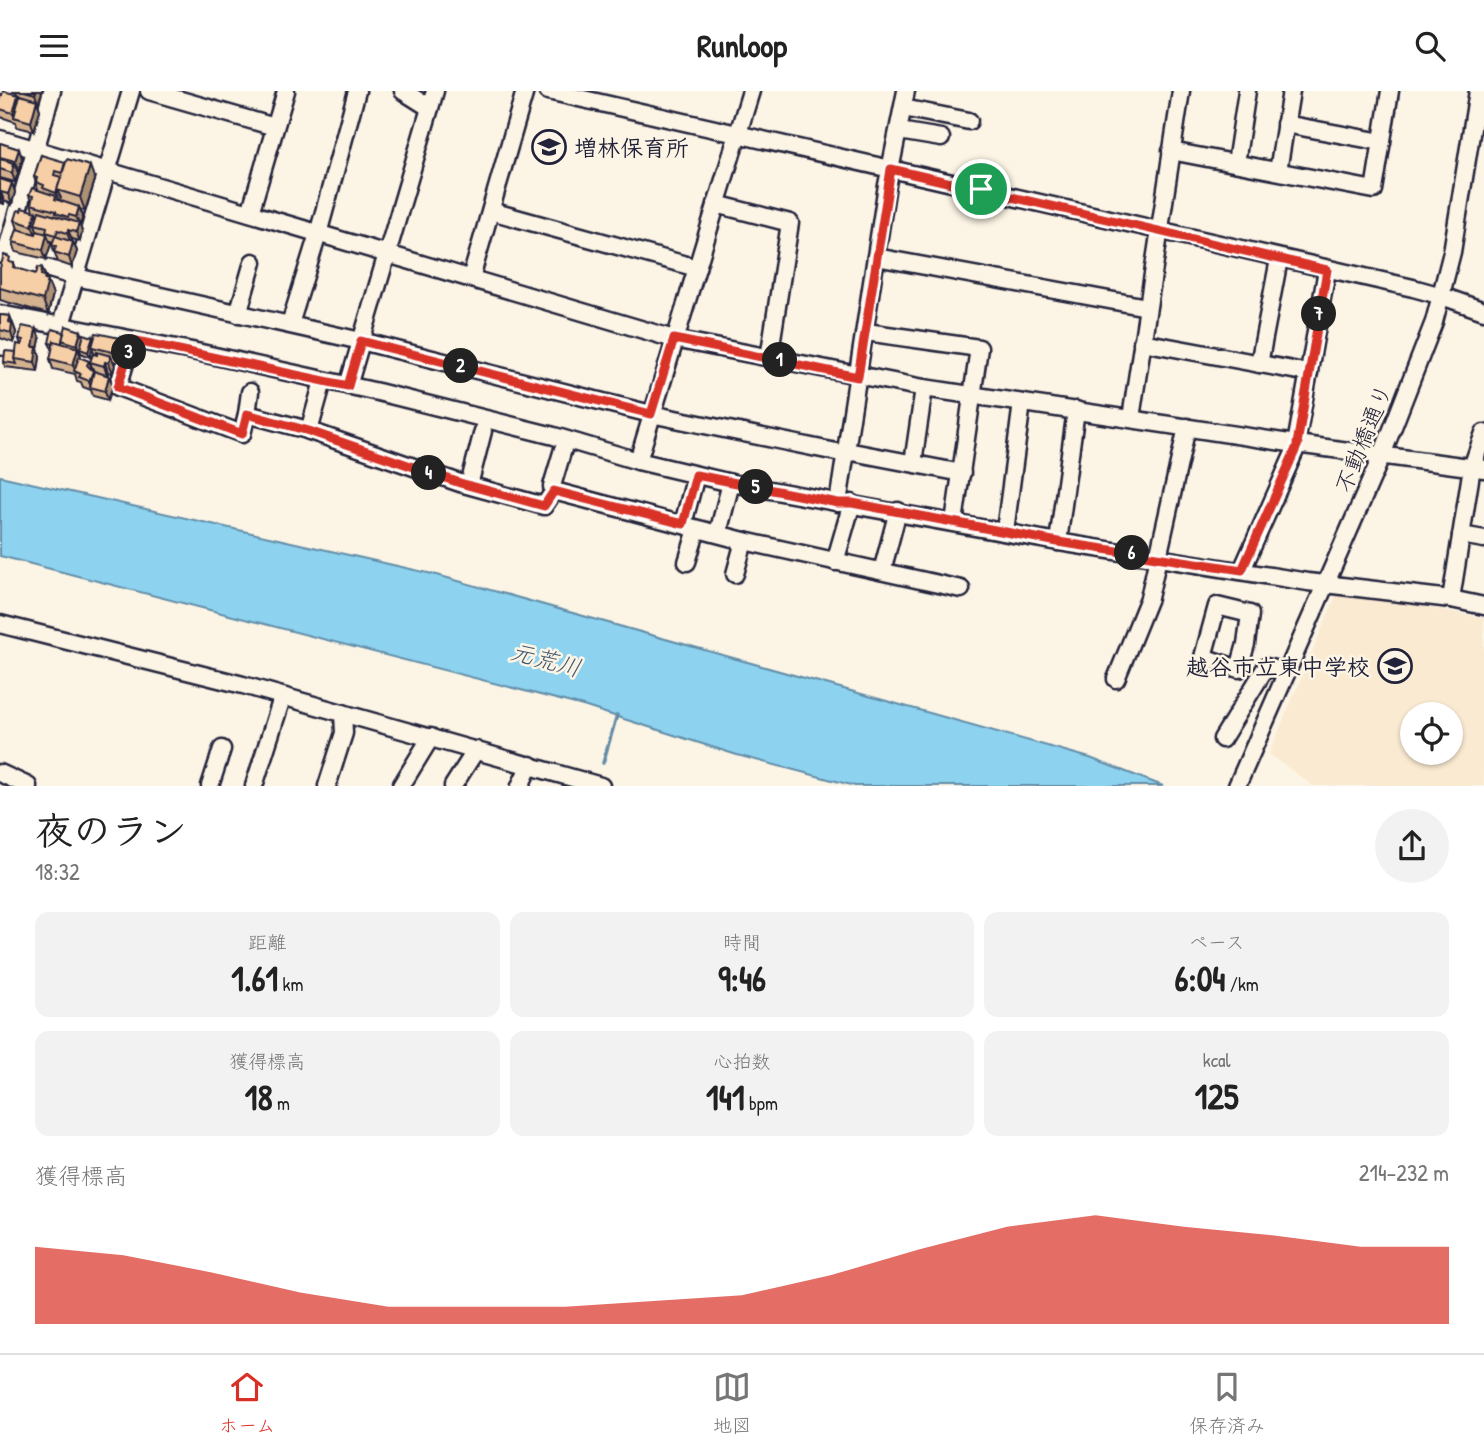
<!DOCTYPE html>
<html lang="ja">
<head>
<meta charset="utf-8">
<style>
	body { margin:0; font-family:"Patrick Hand","Klee One",sans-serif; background:#f2f2f2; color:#222; height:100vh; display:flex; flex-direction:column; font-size:26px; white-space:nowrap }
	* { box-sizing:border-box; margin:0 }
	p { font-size:23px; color:#767676 }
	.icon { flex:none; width:38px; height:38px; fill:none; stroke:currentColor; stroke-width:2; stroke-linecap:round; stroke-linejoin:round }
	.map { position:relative; height:695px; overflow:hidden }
	.details { display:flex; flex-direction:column; background:#fff; flex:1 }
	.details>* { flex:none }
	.controls { position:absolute; left:1400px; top:611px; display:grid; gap:14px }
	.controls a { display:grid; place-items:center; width:63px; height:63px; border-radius:50%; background:#fff; box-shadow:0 2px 5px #0004; font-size:35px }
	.pin { position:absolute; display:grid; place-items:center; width:60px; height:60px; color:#fff; margin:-30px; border:4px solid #fff; border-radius:50%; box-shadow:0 2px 7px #0007 }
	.km { position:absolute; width:35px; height:35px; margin:-18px; border-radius:50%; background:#222; color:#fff; font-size:19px; line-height:35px; text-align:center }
	.round { display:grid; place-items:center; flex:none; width:74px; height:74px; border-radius:37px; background:#f2f2f2 }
	.head { display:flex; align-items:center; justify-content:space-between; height:119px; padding:0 35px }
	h1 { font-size:38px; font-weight:700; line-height:52px }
	.metrics { display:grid; grid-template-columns:repeat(3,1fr); gap:10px; height:119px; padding:7px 35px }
	.metrics div { display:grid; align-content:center; border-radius:14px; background:#f2f2f2; text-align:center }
	.metrics b { font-size:35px; font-weight:700 }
	.metrics small { font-size:19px; font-weight:400 }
	.metrics p { font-size:19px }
	.chart { height:196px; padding:14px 35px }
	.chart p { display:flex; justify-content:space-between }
	.chart svg { width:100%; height:126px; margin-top:7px; fill:#d93025; opacity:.7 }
	header { display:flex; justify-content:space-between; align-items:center; height:91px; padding:0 35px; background:#fff; font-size:32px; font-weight:700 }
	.tabs { display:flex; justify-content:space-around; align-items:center; height:98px; border-top:2px solid #e0e0e0; background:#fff; font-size:19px; color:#767676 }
	.tabs a { display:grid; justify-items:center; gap:4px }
	.tabs .selected { color:#d93025 }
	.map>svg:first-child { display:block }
	.built { fill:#faead2; fill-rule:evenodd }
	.water { fill:#8dd3ef; stroke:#628ca7; stroke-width:2 }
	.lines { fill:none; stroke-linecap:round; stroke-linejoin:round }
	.stream { stroke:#628ca7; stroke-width:3.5 }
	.minor-casing { stroke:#22223b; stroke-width:21 }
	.minor { stroke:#fcf5e5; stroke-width:16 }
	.wall { fill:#d4b28f; stroke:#22223b; stroke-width:2; fill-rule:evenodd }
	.shaded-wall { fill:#ad9174; stroke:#22223b; stroke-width:2 }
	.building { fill:#f7cfa6; stroke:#22223b; stroke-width:2 }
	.route-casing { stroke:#fff; stroke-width:14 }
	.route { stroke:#d93025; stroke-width:9 }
	.labels { text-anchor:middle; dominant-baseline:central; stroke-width:5; stroke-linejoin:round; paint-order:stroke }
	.poi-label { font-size:23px; font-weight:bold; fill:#22223b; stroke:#fcf5e5; text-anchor:start }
	.street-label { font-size:23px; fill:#22223b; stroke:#fcf5e5 }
	.water-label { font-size:24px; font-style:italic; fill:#425771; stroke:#fcf5e5 }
</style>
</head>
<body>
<header><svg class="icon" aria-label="menu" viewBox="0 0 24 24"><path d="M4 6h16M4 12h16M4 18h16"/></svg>Runloop<svg class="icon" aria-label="search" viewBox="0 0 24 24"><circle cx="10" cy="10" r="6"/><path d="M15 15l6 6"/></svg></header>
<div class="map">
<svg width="1484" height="695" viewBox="0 0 1484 695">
	<rect width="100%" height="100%" fill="#fcf5e5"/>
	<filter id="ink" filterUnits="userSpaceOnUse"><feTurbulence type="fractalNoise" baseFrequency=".0143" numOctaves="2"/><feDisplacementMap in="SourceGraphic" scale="14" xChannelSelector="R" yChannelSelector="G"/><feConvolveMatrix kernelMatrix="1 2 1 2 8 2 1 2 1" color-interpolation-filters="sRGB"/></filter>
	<g filter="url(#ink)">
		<path class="built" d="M 1338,500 L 1484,527 L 1484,695 L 1313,695 L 1269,663 ZM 1412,623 L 1451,623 L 1451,662 L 1412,662 Z"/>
		<polygon class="water" points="0,385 437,484 1090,667 1163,695 855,695 737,664 583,615 0,465"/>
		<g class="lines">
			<polyline class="stream" points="603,672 617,624"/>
			<g class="minor-casing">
				<g id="minor">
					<polyline points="149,0 275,36"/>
					<polyline points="403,0 430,17"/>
					<polyline points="548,0 1413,197 1442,205 1484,220"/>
					<polyline points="903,17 969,30"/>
					<polyline points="1285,33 1382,51"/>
					<polyline points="899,40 941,47"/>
					<polyline points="0,48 674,248 924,297 1296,353 1484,378"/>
					<polyline points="1171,60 1374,99 1390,0"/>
					<polyline points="1236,72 1247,0"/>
					<polyline points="1278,80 1291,0"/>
					<polyline points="716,113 790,132 769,267"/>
					<polyline points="491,120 697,177"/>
					<polyline points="250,122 286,0"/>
					<polyline points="0,163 76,186 361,250 651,323 846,363"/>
					<polyline points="5,165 52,0"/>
					<polyline points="876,166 1147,216"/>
					<polyline points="471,187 525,0"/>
					<polyline points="0,223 192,260 378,301 554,345 638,370 731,392 1058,451 1308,491 1451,508 1484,515"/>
					<polyline points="238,223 253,171"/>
					<polyline points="290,233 318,143 357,0"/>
					<polyline points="61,234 131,0"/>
					<polyline points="866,241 979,257 954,431"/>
					<polyline points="132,249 118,296 242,343 247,323 304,338 460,392 544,415 554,400 744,450 961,498"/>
					<polyline points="1142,251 1309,282"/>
					<polyline points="0,255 17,258 23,230"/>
					<polyline points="1259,273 1279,168"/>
					<polyline points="348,295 435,0"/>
					<polyline points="247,323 250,301"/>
					<polyline points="1131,327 1181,0"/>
					<polyline points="309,340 323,290"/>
					<polyline points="1296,353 1327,179"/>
					<polyline points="847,360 962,382"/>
					<polyline points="638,370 751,0"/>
					<polyline points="913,372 924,297"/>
					<polyline points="469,394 483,340"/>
					<polyline points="553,401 552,395 563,358"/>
					<polyline points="838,412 887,94 906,0"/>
					<polyline points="683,433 696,384"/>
					<polyline points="1005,440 1022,312"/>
					<polyline points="718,442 731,392"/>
					<polyline points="1461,444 1484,448"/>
					<polyline points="1058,451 1076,319"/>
					<polyline points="687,471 697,438"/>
					<polyline points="835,471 852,412"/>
					<polyline points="1242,479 1298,353"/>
					<polyline points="882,480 898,420"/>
					<polyline points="735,483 744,450"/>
					<polyline points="1451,508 1472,376 1484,342"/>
					<polygon points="1217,515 1250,523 1246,553 1239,578 1203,566"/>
					<polyline points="0,533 243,594 601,695"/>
					<polyline points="1116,588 1149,507 1187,336"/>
					<polyline points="1222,648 1266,576 1286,581"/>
					<polyline points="0,682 28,695"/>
					<polyline points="210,695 222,658"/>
					<polyline points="254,695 282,607"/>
					<polyline points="327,695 344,642 343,622"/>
					<polyline points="401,695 431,646"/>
					<polyline points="453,695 476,659"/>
					<polyline points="520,695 530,674"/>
					<polyline points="1237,695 1382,364 1434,231 1452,161 1478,0"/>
				</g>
			</g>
			<use href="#minor" class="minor"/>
		</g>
		<g class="wall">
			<polygon points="12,0 41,0 38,13 40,19 34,40 17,36 16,31 1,26 0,29 0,3 17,4 16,1"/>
			<polygon points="0,52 19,58 22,67 19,79 17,79 18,82 15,91 0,87"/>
			<polygon points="41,64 95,89 85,120 80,118 83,125 80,134 82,141 80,150 72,148 71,150 73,151 77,160 72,176 58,171 52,154 53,151 50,150 51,153 46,168 16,161 13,151 18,138 15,129 21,120 33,120 29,104 38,99 34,86"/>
			<polygon points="0,88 12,92 15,101 12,113 4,110 4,113 0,112"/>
			<polygon points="12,172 14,172 16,177 36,183 42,177 53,203 48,223 0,209 0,177"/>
			<polygon points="0,224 10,225 16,241 14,252 0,247"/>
			<polygon points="36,238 40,248 38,258 40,266 38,280 5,276 4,271 16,261 21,254 19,248"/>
			<path d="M 84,246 L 93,246 L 94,249 L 124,257 L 120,272 L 113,270 L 115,274 L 113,282 L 108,281 L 107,284 L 109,285 L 113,294 L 108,309 L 93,305 L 91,299 L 83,296 L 81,291 L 77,290 L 75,283 L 53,278 L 50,268 L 53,257 L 51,256 L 49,252 ZM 92,257 L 95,263 L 90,271 L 94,281 L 94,283 L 89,270 L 81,267 L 80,263 L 81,262 L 90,266 Z"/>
		</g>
		<g class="shaded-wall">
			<polygon points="36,0 41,0 42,1 38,13 40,19 34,40 31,31 37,9 35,3"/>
			<polygon points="18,4 21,13 15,26 13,22"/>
			<polygon points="19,58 22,67 19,79 15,70"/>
			<polygon points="14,72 18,82 15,91 12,82"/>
			<polygon points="90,75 95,89 85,120 80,106"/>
			<polygon points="61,86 57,99 61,107 59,111 56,102"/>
			<polygon points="12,92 15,101 12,113 8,103"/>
			<polygon points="1,101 4,110 4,113 0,104"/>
			<polygon points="79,116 83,125 80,134 82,141 80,150 76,141 79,133 76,126"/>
			<polygon points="36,121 40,131 35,133 37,139 36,144 32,135"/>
			<polygon points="68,139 72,148 71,152 67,142"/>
			<polygon points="47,143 51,153 46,168 43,159"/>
			<polygon points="73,151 77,160 72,176 69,166"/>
			<polygon points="42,177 53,203 48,223 43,209 41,184"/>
			<polygon points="10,225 16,241 14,252 11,242 9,231"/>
			<polygon points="36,238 40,248 38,258 40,266 38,280 35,271 33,256"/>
			<polygon points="81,240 85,249 80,258 81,263 77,254"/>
			<polygon points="93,246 94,251 90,266 88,261"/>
			<polygon points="120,247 124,257 120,272 117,262"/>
			<polygon points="78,257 81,266 76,281 73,274"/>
			<polygon points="111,265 115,274 113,282 109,272"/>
			<polygon points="105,271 108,281 107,284 104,275"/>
			<polygon points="93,280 96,290 91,296 89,290"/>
			<polygon points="109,285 113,294 108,309 105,300"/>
		</g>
		<g class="building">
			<polygon points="3,0 18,4 13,22 0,18 0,3 2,4"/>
			<polygon points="24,0 36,0 35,3"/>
			<polygon points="20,4 37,9 31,31 14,26"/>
			<polygon points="0,52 19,58 15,70 0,66"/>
			<polygon points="41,64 65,71 62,82 55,80 54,84 61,86 56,102 43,97 44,94 36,91 37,87 34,86"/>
			<polygon points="0,68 14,72 12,82 0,78"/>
			<polygon points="67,68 90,75 80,106 57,99"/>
			<polygon points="0,88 12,92 8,103 1,101 0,104"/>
			<polygon points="32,97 56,105 55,108 79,116 76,126 69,124 68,126 56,122 56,120 31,113 33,105 29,104"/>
			<polygon points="22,117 36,121 32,135 15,129 18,119 21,120"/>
			<polygon points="39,120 79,132 76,141 68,139 67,142 58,139 56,144 46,141 47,136 35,133"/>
			<polygon points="17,138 36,143 37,140 47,143 43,159 13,151"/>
			<polygon points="55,145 73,151 69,166 54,161 56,155 52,154"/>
			<polygon points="4,164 10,166 9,171 14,172 13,176 36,183 38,176 42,177 41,184 45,185 44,188 48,189 43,209 0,197 0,177"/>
			<polygon points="0,224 10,225 9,231 12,232 11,242 0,239"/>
			<polygon points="22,235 36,238 33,256 37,256 35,271 15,268 17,253 22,254 23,249 19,248"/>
			<polygon points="66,235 81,240 77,254 62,249"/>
			<polygon points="52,238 64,241 62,249 62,253 54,250 54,253 49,252"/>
			<polygon points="96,242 120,247 117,262 92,256"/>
			<polygon points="84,243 93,246 88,261 80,258"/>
			<polygon points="54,250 78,257 73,274 50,268"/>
			<polygon points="5,260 16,261 15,268 17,273 4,271"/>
			<polygon points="97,261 111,265 109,272 105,271 104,275 90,271 93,263 97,264"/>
			<polygon points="79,266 89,270 87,274 93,280 89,290 79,286 81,283 74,280"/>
			<polygon points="94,280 109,285 105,300 90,296"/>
		</g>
	</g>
	<g class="lines" filter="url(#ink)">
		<g class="route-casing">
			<polygon id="route" points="891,78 1327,179 1297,353 1298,353 1242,479 1058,451 852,412 838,412 696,384 683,433 554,400 544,415 460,392 309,340 247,323 242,343 118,296 132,249 348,295 361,250 651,323 674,248 858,286"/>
		</g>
		<use href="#route" class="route"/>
	</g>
	<defs>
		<g id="school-ring" transform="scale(1.75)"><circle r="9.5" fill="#fcf5e5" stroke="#22223b" stroke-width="1.5"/><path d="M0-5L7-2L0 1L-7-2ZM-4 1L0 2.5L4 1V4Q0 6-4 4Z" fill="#22223b"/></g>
	</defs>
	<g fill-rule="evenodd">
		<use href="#school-ring" x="549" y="56"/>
		<use href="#school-ring" x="1395" y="575"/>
	</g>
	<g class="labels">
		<g class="poi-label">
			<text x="574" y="56">増林保育所</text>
			<text x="1370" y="575" text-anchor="end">越谷市立東中学校</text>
		</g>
		<g class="street-label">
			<text transform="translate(1363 347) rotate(-68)">不動橋通り</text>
		</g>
		<g class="water-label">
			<text transform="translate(546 568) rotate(15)">元荒川</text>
		</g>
	</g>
</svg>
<div class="controls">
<a><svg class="icon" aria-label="locate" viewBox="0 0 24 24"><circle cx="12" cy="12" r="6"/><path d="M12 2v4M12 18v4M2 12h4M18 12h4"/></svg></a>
</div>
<div class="pin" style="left:981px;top:98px;background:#1e9e55"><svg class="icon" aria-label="arrive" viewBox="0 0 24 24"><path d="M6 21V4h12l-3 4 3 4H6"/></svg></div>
<b class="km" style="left:780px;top:269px">1</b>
<b class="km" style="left:461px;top:275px">2</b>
<b class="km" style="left:129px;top:261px">3</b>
<b class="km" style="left:429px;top:382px">4</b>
<b class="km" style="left:756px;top:396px">5</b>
<b class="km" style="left:1132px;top:462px">6</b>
<b class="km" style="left:1319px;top:223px">7</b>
</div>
<section class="details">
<div class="head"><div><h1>夜のラン</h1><p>18:32</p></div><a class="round"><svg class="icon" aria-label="share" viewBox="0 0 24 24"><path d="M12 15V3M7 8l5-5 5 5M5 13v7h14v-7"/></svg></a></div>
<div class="metrics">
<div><p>距離</p><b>1.61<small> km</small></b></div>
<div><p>時間</p><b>9:46</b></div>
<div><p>ペース</p><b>6:04<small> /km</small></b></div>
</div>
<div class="metrics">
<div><p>獲得標高</p><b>18<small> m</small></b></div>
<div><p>心拍数</p><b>141<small> bpm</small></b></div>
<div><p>kcal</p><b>125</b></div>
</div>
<div class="chart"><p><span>獲得標高</span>214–232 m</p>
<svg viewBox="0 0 160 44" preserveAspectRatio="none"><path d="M0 44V17L10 20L20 26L30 33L40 38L50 38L60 38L70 36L80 34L90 27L100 18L110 10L120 6L130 10L140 13L150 17L160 17V44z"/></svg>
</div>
</section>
<nav class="tabs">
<a class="selected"><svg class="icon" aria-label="home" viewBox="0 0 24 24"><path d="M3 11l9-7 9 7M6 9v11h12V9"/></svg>ホーム</a>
<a><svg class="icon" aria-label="map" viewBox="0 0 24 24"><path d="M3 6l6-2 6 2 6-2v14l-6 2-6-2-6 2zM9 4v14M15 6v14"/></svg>地図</a>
<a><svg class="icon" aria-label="saved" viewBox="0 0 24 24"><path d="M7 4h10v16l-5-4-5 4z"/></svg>保存済み</a>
</nav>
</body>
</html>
